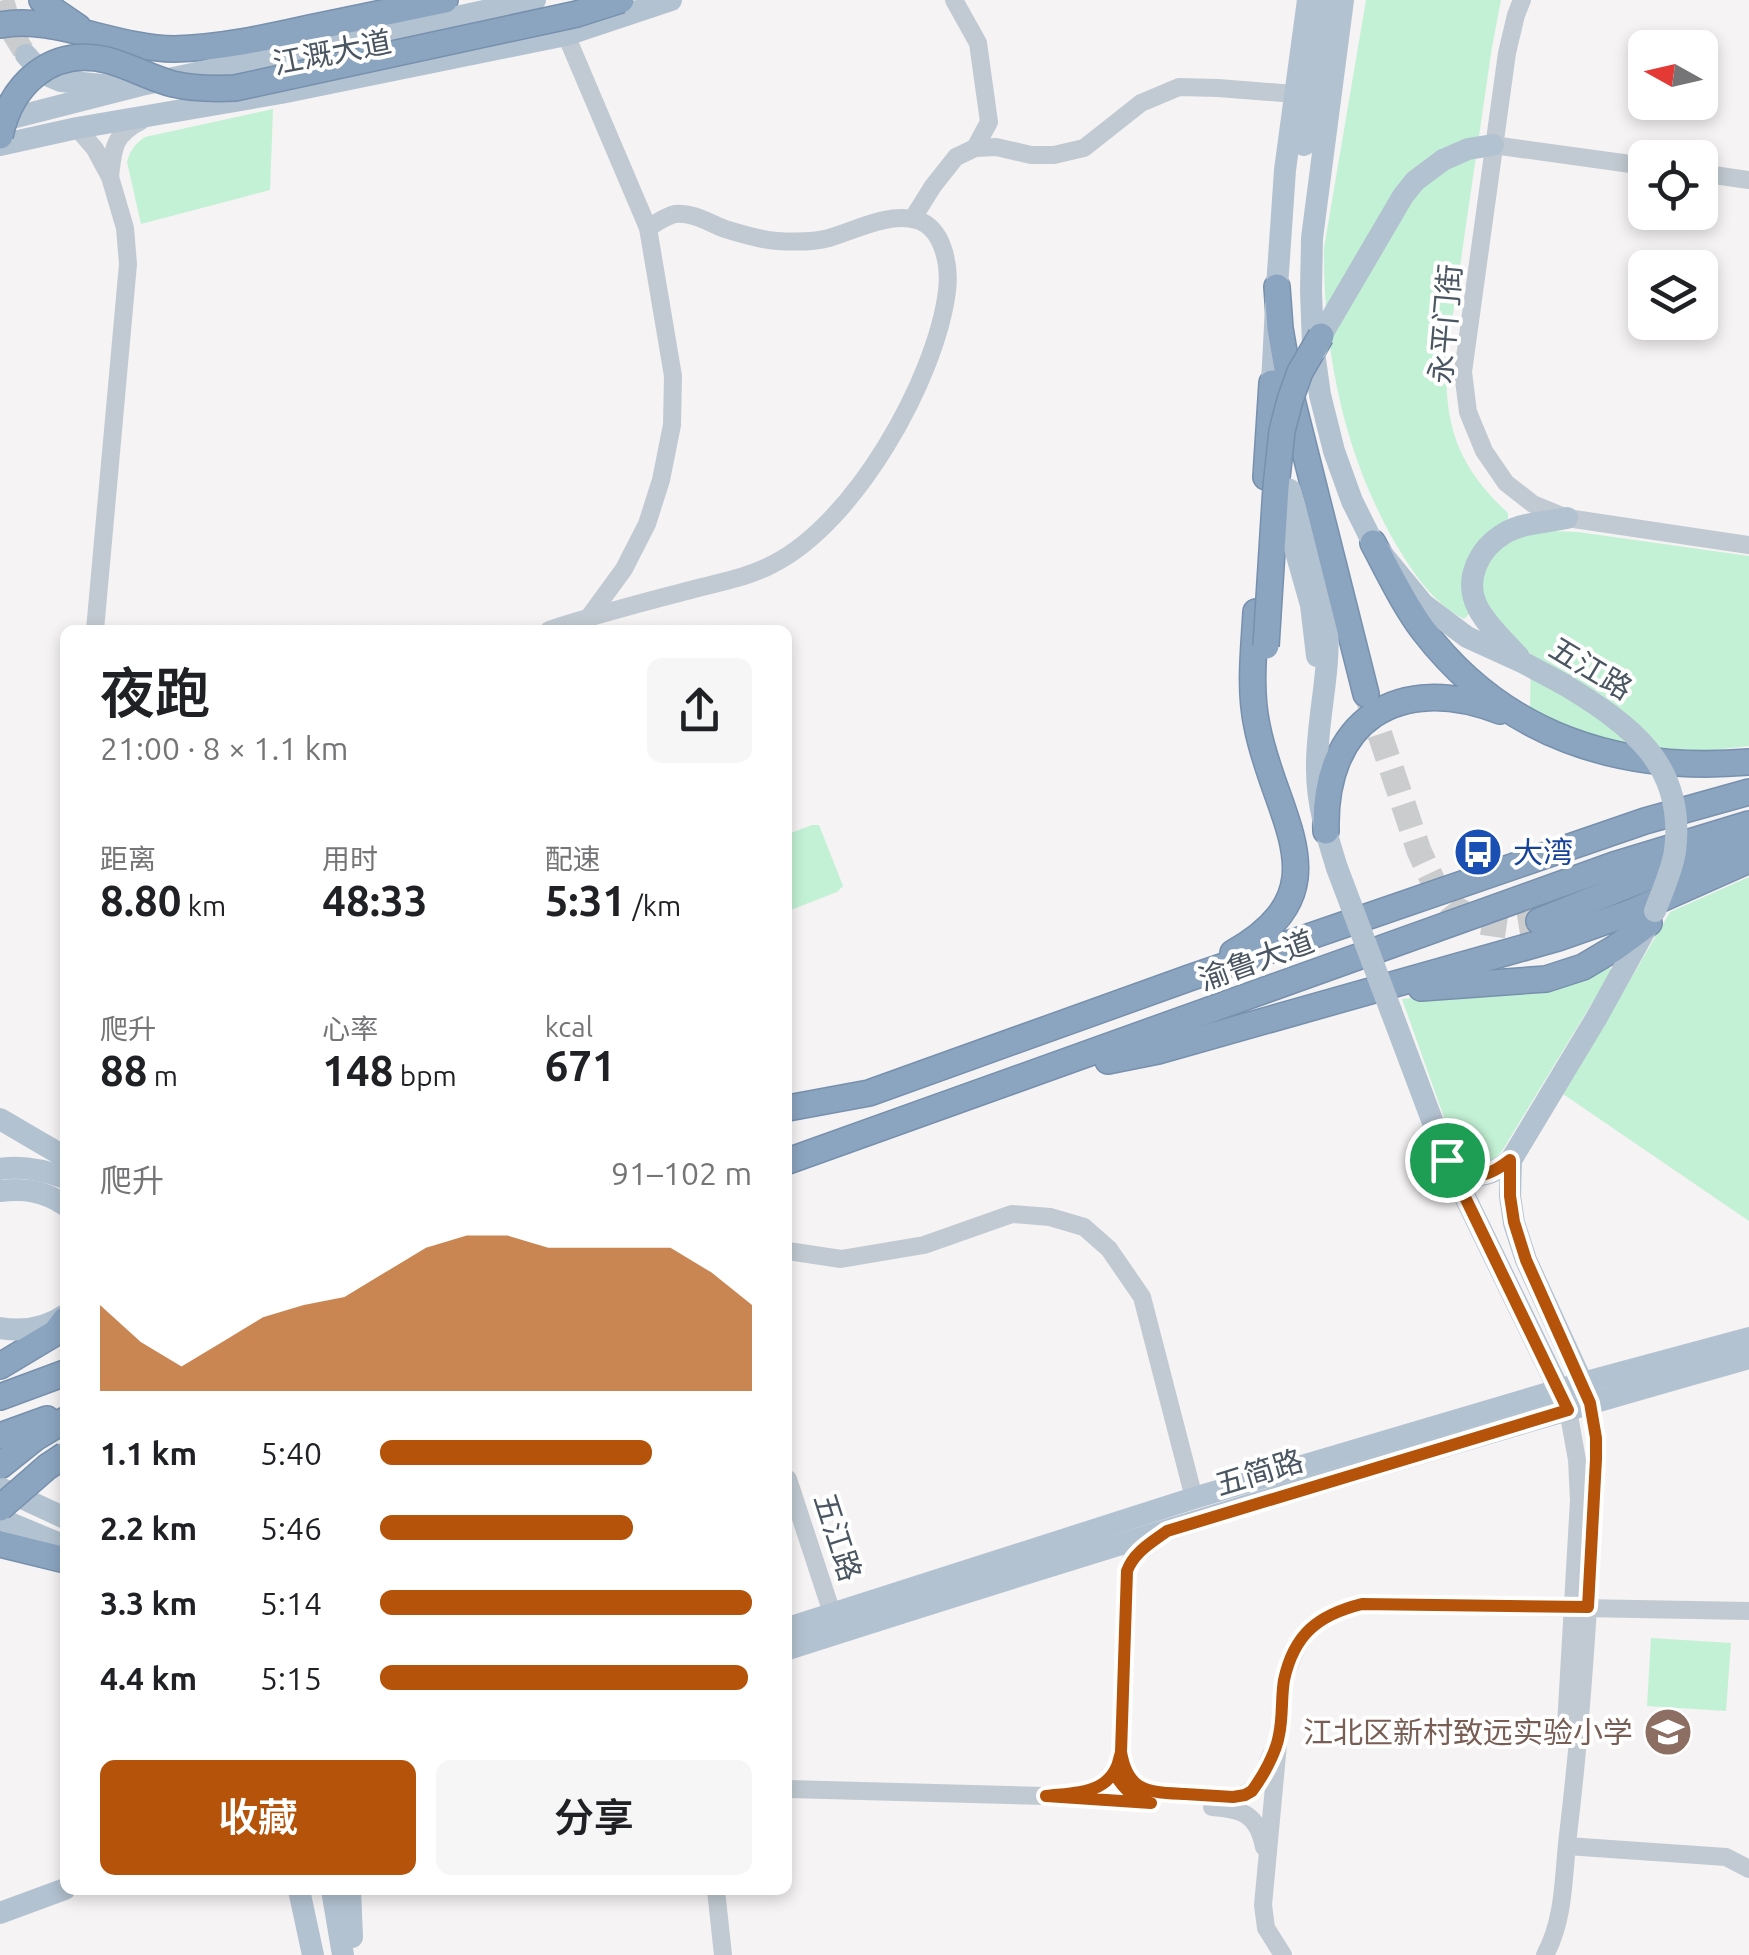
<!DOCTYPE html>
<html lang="zh">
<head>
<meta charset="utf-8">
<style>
	body { margin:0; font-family:Ubuntu,"Noto Sans SC",sans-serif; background:#f6f6f6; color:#202124; height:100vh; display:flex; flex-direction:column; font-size:38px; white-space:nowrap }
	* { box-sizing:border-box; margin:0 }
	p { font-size:32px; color:#757577 }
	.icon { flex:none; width:55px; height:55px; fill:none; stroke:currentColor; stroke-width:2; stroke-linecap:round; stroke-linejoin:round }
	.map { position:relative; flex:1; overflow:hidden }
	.sheet { position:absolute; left:60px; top:625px; width:732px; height:1270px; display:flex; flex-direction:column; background:#fff; border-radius:15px; box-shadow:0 5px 15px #0003 }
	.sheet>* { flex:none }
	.needle { width:65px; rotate:278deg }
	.buttons { position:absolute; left:1628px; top:30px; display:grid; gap:20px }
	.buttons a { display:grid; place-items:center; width:90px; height:90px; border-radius:15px; background:#fff; box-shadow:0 5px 15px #0003; font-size:50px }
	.pin { position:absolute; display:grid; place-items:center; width:85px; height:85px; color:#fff; margin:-42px; border:5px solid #fff; border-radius:50%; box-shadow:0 2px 10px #0007 }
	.round { display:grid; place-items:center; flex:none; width:105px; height:105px; border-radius:15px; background:#f6f6f6 }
	.head { display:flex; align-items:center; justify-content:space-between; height:170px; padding:0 40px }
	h1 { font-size:55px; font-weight:600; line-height:75px }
	.figures { display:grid; grid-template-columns:repeat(3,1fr); gap:15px; height:170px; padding:10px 40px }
	.figures div { display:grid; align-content:center }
	.figures b { font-size:42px; font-weight:600 }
	.figures small { font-size:28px; font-weight:400 }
	.figures p { font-size:28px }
	.chart { height:280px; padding:20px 40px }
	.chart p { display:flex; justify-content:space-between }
	.chart svg { width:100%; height:180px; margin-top:10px; fill:#b45309; opacity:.7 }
	.cta { display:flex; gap:20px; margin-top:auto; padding:20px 40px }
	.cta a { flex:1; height:115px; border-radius:15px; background:#b45309; color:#fff; font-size:40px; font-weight:600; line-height:115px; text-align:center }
	.cta a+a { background:#f6f6f6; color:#202124 }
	ul { padding:0 40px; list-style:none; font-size:32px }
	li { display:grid; grid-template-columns:160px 120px 1fr; align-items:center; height:75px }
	li i { height:25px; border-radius:12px; background:#b45309 }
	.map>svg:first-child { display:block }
	.green { fill:#c3f1d5 }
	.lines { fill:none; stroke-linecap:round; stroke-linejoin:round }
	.major-tunnel { stroke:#caccce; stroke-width:22; stroke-dasharray:22 11; stroke-linecap:butt }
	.highway-tunnel { stroke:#caccce; stroke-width:25; stroke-dasharray:25 12; stroke-linecap:butt }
	.highway-casing { stroke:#7690ad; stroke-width:28 }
	.minor { stroke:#c1cad2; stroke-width:18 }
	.major { stroke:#b3c2d1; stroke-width:22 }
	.highway { stroke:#8ba5c1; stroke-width:25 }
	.highway-bridge-casing { stroke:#7690ad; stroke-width:28; stroke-linecap:butt }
	.major-bridge { stroke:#b3c2d1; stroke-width:22 }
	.highway-bridge { stroke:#8ba5c1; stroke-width:25 }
	.route-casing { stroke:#fff; stroke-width:20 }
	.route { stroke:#b45309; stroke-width:12 }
	.labels { text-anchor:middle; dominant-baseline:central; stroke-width:8; stroke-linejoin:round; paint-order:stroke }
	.street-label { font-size:30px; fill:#4a5661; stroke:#fff }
	.transit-label { font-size:30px; fill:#164399; stroke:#fff; text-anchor:start }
	.education-label { font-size:30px; fill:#785e54; stroke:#fff; text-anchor:end }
</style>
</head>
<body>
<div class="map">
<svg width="1749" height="1955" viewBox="0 0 1749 1955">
	<rect width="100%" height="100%" fill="#f5f3f3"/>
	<g class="green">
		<path d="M 1366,0 L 1501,0 L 1492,47 L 1447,355 C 1443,423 1457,466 1508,513 L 1508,523 L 1485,541 L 1471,612 L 1464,619 C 1433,603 1414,574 1397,546 C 1344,456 1323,352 1324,248 Z"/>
		<path d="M 273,109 L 270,190 L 141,224 L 127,162 C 130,150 135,144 145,137 Z"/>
		<polygon points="1554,531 1578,532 1749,556 1749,746 1704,751 1603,744 1530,710 1531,654 1498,622 1480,593 1485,563 1514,537"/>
		<polygon points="812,825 819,825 843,886 837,892 788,911 788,834"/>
		<polygon points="1749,877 1749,1221 1563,1094 1670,912"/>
		<path d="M 1606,965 L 1612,970 L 1502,1151 C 1488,1169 1472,1166 1456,1151 L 1402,999 L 1549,987 Z"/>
		<polygon points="1651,1638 1731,1643 1726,1711 1647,1706"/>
	</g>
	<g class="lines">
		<polyline class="major-tunnel" points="3,0 13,34 26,55"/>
		<polyline class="highway-tunnel" points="1368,699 1419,851 1433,881 1453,907 1480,922 1508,926 1539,921"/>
		<g class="highway-casing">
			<g id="highway">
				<polyline points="42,0 50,8 78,27"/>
				<path d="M 0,25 C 51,14 117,49 174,49 C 220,48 265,38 310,28 C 355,19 400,9 445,0"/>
				<polyline points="1277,287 1280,328 1293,404 1366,694"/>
				<polyline points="1266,477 1272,383"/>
				<path d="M 1373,543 C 1389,573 1403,603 1423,630 C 1504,736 1620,773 1749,762"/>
				<path d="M 1326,831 C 1323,720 1398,672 1500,711"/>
				<polyline points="1539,921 1701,856 1749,844"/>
				<path d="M 1233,953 C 1346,889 1275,820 1257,726 C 1249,689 1254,650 1256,612"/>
				<polyline points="1421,988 1546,979 1583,967 1615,948 1649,923"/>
				<polyline points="1108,1061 1158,1051 1558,938 1632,912 1749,860"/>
				<polyline points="788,1108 869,1093 1192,977 1645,821 1749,792"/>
				<polyline points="788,1161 1614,865 1749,824"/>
				<polyline points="0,1366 55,1333 65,1320"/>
				<polyline points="0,1397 65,1373"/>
				<polyline points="0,1436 47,1419"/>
				<polyline points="0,1466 35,1438 65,1420"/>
				<polyline points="0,1544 65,1560"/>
			</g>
		</g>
		<g class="minor">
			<polyline points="954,0 978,43 989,122 975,148"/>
			<polyline points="1522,0 1516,15 1507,53 1463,372 1468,412 1484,451 1506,483 1533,504 1567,518 1749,545"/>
			<polyline points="566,35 648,228 673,376 672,425 661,480 647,524 624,569 589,617"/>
			<path d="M 77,128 L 95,149 L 110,177 C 113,149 113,135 141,121"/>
			<polyline points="1493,145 1645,166"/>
			<polyline points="1700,173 1749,180"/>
			<polyline points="913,218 933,186 956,157 975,148 996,147 1031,155 1054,155 1084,148 1141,103 1179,87 1218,88 1295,94"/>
			<polyline points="95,630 128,264 125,228 110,177"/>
			<path d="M 549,630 C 597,614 645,602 694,589 C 721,582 749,577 773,564 C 855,523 936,379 947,291 C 950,267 944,228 917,220 C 889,212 856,230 829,238 C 814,242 793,242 777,241 C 760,240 741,234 725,229 C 709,223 693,212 675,214 C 666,216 656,223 648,228"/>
			<polyline points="788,1251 841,1259 924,1245 1012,1214 1050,1217 1084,1227 1109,1249 1142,1297 1194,1498"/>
			<polyline points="788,1479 832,1613"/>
			<path d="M 1159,1537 L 1131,1560 L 1127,1571 L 1121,1752 C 1127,1793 1150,1792 1185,1794 C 1201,1795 1217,1796 1233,1797 C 1259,1793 1262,1774 1272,1753"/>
			<polyline points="1566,1726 1579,1500 1577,1460 1568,1410"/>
			<polyline points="788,1789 1045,1796 1151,1803"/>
			<path d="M 1076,1793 C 1099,1789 1116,1779 1120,1755"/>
			<path d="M 1212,1807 C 1243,1809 1258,1815 1264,1847"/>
			<polyline points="1567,1846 1726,1857 1749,1869"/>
			<polyline points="716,1890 723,1955"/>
			<path d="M 1283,1955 L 1266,1928 L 1263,1905 L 1284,1680 C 1300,1632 1312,1617 1362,1604 L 1749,1611"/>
			<path d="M 1545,1955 C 1565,1918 1563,1876 1568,1835 C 1583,1711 1590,1584 1596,1459 L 1596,1438 L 1591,1403"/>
		</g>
		<g class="major">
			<polyline points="1343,0 1312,238 1311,291 1313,345 1320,395 1334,451 1352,501 1373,543 1423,604 1467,637 1524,663 1565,685"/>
			<polyline points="26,55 42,73 61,81 113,86"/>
			<polyline points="0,121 141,85 535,0"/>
			<polyline points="0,145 77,128 281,93 566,35 671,0"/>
			<polyline points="1304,145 1326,0"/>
			<polyline points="1443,160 1468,149 1493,145"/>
			<polyline points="1274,399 1272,383 1277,287 1285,170 1308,0"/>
			<path d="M 1290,490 C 1302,534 1324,578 1327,624 C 1331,673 1316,721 1317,770 C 1317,804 1327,836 1337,868"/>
			<path d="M 1519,657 C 1505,641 1487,626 1478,608 C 1463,580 1479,548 1505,533 C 1522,523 1547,522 1567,518"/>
			<polyline points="1391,1011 1447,1160 1564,1400"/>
			<polyline points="0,1119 65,1157"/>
			<path d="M 1447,1160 C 1473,1180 1484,1180 1511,1160"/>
			<path d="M 0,1169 C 23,1165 44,1170 65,1178"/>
			<path d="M 0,1191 C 25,1188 44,1191 65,1205"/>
			<path d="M 0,1328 C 24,1332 45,1329 65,1315"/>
			<polyline points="1587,1393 1526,1260 1514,1223 1510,1196 1511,1160 1597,1017 1649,923"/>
			<polyline points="0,1488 65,1518"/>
			<polyline points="0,1519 65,1546"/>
			<polyline points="788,1628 1194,1498 1582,1383 1749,1338"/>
			<path d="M 788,1649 C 1106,1547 1427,1449 1749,1358"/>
			<polyline points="299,1890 313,1955"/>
			<polyline points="332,1890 343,1955"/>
			<polyline points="350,1890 352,1937"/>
			<polyline points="0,1913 65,1889"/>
		</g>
		<use href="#highway" class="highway"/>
		<g class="highway-bridge-casing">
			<g id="highway-bridge">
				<path d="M 0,136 C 11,84 51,47 107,60 C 130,66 150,78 173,84 C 194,89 213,89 235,88 L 577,14 L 621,0"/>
				<polyline points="1266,646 1276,487 1282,431 1290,400 1300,372 1321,336"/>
				<polyline points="0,1508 47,1467 65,1455"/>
			</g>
		</g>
		<g class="major-bridge">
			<polyline points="1316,350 1321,336 1403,196 1415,181 1443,160"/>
			<polyline points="1285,488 1286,517 1311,605 1317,656"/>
			<path d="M 1565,685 C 1630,725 1686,764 1675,851 C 1672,871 1662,892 1655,911"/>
			<polyline points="1337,868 1391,1011"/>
		</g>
		<use href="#highway-bridge" class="highway-bridge"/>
	</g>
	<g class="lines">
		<g class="route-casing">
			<path id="route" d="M 1447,1160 L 1568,1410 L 1167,1531 C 1151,1543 1134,1552 1127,1571 L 1121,1752 L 1115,1774 C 1123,1789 1134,1799 1151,1803 L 1046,1796 C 1081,1792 1114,1794 1121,1752 C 1128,1793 1149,1792 1185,1794 C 1201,1795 1217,1796 1233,1797 L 1245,1795 L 1252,1791 C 1263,1776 1276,1753 1279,1735 C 1283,1717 1281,1698 1284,1680 C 1294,1634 1318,1615 1362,1604 L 1588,1607 L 1596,1459 L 1596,1438 L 1590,1403 L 1526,1260 L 1514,1222 L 1510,1196 L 1510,1160 C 1484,1180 1473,1180 1447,1160"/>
		</g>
		<use href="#route" class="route"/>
	</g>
	<defs>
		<g id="bus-disc" transform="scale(2.5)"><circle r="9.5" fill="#1a4fb4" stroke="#fff"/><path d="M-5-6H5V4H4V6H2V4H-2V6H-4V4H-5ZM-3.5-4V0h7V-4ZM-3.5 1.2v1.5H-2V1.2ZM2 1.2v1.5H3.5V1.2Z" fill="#fff"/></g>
		<g id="school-disc" transform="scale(2.5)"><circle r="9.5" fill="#8d6e63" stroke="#fff"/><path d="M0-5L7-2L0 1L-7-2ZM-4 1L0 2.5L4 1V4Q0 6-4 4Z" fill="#fff"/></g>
	</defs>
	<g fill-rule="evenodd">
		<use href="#bus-disc" x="1478" y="852"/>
		<use href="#school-disc" x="1668" y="1732"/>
	</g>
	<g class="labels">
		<g class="street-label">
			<text transform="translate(332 52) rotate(-11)">江溉大道</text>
			<text transform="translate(1445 324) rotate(-85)">永平门街</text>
			<text transform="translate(1591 668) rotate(31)">五江路</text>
			<text transform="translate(1256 960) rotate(-20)">渝鲁大道</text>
			<text transform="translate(1259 1472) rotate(-17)">五简路</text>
			<text transform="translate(838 1537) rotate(72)">五江路</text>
		</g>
		<g class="transit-label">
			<text x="1513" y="852">大湾</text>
		</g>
		<g class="education-label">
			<text x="1633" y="1732">江北区新村致远实验小学</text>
		</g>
	</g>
</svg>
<div class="buttons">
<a><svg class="needle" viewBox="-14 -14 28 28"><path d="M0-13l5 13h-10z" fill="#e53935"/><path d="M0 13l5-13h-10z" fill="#757577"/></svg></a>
<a><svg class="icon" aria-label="locate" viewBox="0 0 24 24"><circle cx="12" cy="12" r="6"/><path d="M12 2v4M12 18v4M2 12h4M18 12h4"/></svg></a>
<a><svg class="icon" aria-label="layers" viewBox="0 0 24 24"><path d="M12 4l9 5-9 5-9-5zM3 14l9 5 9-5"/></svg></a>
</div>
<div class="pin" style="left:1447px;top:1160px;background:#1e9e55"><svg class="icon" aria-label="arrive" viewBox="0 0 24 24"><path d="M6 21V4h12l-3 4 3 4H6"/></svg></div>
<section class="sheet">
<div class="head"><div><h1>夜跑</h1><p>21:00 · 8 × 1.1 km</p></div><a class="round"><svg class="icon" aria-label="share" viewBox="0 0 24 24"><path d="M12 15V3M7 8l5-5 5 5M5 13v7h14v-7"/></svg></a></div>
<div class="figures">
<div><p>距离</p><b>8.80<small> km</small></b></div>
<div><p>用时</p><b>48:33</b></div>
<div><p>配速</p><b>5:31<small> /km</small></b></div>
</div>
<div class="figures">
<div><p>爬升</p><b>88<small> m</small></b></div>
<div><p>心率</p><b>148<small> bpm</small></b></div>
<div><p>kcal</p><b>671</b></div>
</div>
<div class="chart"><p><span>爬升</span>91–102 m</p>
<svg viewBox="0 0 160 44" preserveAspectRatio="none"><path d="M0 44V23L10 32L20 38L30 32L40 26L50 23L60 21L70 15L80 9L90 6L100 6L110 9L120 9L130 9L140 9L150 15L160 23V44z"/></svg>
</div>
<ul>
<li><b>1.1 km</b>5:40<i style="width:73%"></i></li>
<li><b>2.2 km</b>5:46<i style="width:68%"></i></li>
<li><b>3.3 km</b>5:14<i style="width:100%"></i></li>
<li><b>4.4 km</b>5:15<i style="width:99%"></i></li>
</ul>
<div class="cta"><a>收藏</a><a>分享</a></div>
</section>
</div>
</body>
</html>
